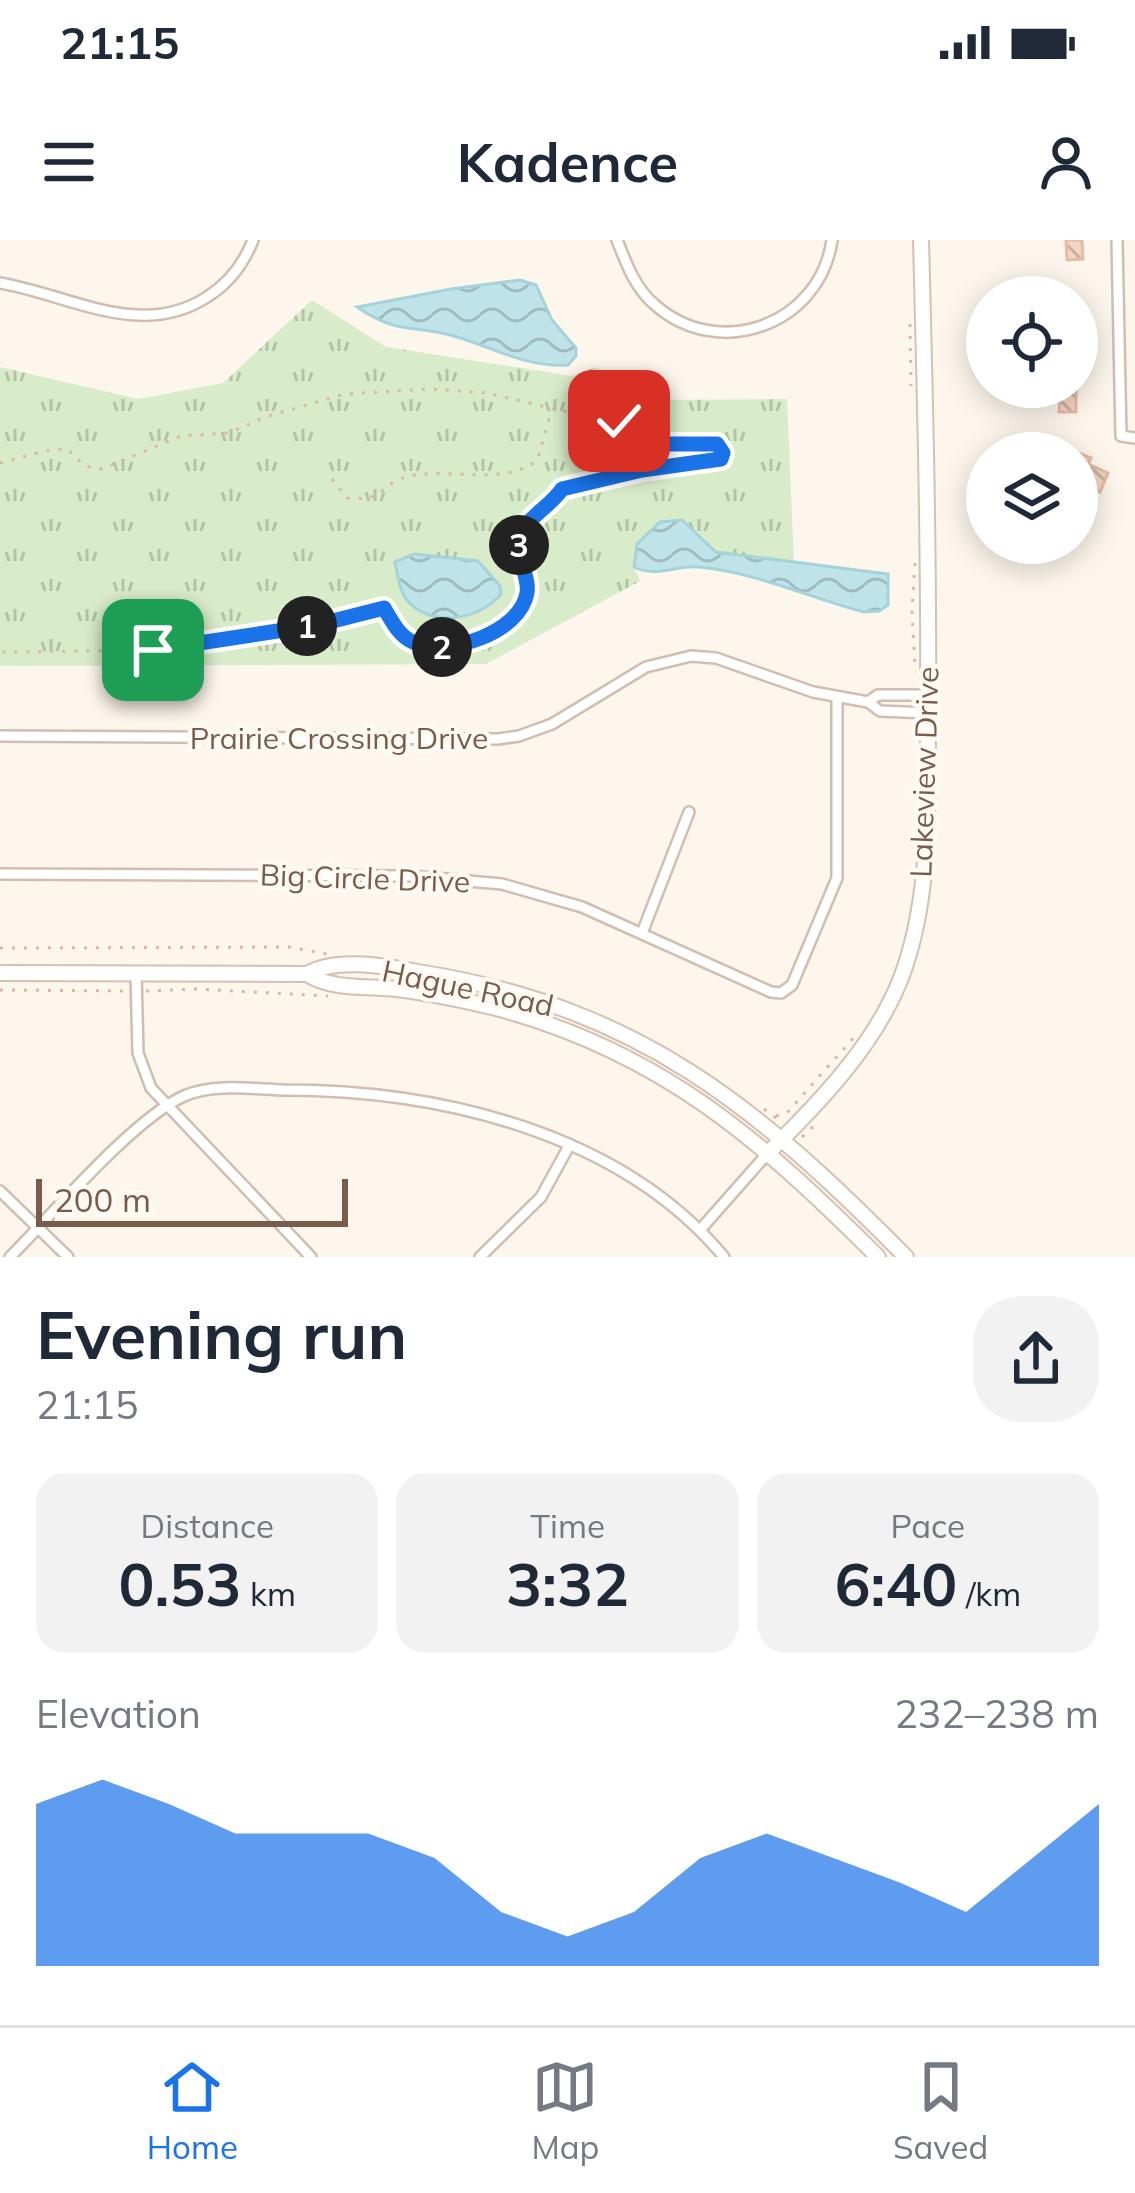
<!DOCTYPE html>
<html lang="en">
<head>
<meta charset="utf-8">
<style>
	body { margin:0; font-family:Mulish,sans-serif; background:#f2f2f3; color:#1f2937; height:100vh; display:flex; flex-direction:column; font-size:45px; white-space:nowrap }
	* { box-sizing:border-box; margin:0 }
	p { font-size:39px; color:#747a83 }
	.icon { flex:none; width:66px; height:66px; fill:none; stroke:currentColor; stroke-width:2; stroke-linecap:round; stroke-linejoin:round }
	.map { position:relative; height:1017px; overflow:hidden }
	.sheet { display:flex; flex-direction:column; background:#fff; flex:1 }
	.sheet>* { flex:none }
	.fabs { position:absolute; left:966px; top:36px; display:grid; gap:24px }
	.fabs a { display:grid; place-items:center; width:132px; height:132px; border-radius:50%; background:#fff; box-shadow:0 6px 30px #0003; font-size:60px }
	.scale { position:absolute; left:36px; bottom:30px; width:312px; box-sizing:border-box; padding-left:12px; border:6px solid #7a5c4d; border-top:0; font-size:33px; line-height:42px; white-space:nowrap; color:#7a5c4d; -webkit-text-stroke:9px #fffaf3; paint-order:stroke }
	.pin { position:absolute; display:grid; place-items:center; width:102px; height:102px; color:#fff; margin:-51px; border-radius:24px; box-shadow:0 6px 18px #0006 }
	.km { position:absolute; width:60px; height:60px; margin:-30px; border-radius:50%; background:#222; color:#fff; font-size:33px; line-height:60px; text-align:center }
	.round { display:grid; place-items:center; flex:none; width:126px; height:126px; border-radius:48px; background:#f2f2f3 }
	.overview { display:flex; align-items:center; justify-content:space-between; height:204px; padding:0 36px }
	h1 { font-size:66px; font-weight:700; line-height:90px }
	.metrics { display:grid; grid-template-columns:repeat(3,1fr); gap:18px; height:204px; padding:12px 36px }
	.metrics div { display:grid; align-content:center; border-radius:30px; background:#f2f2f3; text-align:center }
	.metrics b { font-size:60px; font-weight:700 }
	.metrics small { font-size:33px; font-weight:400 }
	.metrics p { font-size:33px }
	.chart { height:336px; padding:24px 36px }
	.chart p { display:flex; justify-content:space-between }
	.chart svg { width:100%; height:216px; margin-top:12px; fill:#1a73e8; opacity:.7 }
	.status { display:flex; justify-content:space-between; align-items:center; height:84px; padding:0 60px; background:#fff; direction:ltr }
	.status svg { height:33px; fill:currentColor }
	header { display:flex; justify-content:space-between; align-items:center; height:156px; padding:0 36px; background:#fff; font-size:54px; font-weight:700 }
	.tabs { display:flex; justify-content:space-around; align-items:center; height:168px; border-top:3px solid #e0e1e3; background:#fff; font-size:33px; color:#747a83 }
	.tabs a { display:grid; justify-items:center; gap:6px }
	.tabs .active { color:#1a73e8 }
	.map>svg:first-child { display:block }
	.grass { fill:url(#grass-tufts) }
	.water { fill:url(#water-waves); stroke:#a5d3da; stroke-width:3 }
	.building { fill:url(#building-back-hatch); stroke:#e6bba3; stroke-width:3 }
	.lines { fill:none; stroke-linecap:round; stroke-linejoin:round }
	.street-casing { stroke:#d1beb0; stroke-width:14 }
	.secondary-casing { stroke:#d6c0b0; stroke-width:18 }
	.path { stroke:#d9b8a5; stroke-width:3; stroke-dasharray:3 9; stroke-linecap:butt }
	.street { stroke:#fff; stroke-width:9 }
	.secondary { stroke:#fff; stroke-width:14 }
	.route-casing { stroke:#fff; stroke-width:24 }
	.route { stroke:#1a73e8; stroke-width:15 }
	.labels { text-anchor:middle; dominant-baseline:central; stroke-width:9; stroke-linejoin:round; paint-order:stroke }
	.street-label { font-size:30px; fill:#7a5c4d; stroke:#fffaf3 }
</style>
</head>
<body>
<div class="status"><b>21:15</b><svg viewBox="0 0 49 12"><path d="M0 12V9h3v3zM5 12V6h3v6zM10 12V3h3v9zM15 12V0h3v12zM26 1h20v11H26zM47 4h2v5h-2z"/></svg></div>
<header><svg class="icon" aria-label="menu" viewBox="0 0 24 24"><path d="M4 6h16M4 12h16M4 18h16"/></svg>Kadence<svg class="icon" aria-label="person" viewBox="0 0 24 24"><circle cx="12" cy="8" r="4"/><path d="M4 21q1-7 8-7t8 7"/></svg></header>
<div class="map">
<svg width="1135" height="1017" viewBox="0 0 1135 1017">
	<defs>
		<pattern id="grass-tufts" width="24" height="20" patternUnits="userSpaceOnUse" patternTransform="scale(3)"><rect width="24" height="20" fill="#d8ecc9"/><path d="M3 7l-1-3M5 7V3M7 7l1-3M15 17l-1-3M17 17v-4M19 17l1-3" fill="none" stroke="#b4c2a5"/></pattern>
		<pattern id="water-waves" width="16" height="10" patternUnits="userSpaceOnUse" patternTransform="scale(3)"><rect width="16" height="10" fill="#bfe3e8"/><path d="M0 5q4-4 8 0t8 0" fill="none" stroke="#a0bbbe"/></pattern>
		<pattern id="building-back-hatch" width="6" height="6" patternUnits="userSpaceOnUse" patternTransform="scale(3)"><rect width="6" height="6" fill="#f3d5c3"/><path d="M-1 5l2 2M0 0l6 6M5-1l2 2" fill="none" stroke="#cab0a1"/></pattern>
	</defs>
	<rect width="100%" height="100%" fill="#fdf6ec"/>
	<polygon class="grass" points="312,60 386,107 572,136 595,127 656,160 787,159 794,324 716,312 698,292 634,327 640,341 486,424 0,426 0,127 138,159 223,143"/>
	<g class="water">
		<path d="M 520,40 L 536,45 L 552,80 L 576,108 L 576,116 L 568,125 C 528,128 494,108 457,97 C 414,83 401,97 357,67 L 451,49 Z"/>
		<path d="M 682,280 L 716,312 L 888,334 L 888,365 L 879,371 L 864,372 C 810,358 755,332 699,327 C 677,325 655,338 634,327 L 637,304 L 660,282 Z"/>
		<path d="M 414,314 L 478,321 L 500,346 L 501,354 C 480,380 430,389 406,359 C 399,349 397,333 395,322 Z"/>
	</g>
	<g class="building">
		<polygon points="1066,0 1082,0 1083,19 1067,20"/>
		<polygon points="1065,147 1076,147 1076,172 1059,172 1060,157"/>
		<polygon points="1079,213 1091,218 1088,224 1108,233 1100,252 1093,249 1090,255 1077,249"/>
	</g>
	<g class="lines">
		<g class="street-casing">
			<g id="street">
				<path d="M 617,0 C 626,23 635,48 654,64 C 718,122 820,85 832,0"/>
				<polyline points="1117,0 1121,196 1135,198"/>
				<path d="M 0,43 C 70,55 141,100 207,57 C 228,44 244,23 253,0"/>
				<polyline points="868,462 878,455 928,455"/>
				<polyline points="0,496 498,499 519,496 552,484 646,427 691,416 716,418 813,452 868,462 880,471 928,473"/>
				<polyline points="0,634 412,636 502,644 582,667 771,752 781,753 792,745 837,638 837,458"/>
				<polyline points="642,693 689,572"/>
				<polyline points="136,733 138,813 151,848 311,1017"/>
				<polyline points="0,951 68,1017"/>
				<polyline points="700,990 768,913"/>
				<path d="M 10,1017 C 53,974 133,879 184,856 C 213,843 253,849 284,850 C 439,850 620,892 724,1017"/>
				<polyline points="480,1017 541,957 569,906"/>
			</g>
		</g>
		<g class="secondary-casing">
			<g id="secondary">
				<path d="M 0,733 L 307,734 C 338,716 389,727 424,733 C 639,768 758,867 906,1017"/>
				<path d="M 307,734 C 331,750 368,746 396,749 C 430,753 463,760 496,768 C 661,812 761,900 878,1017"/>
				<path d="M 769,912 C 819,863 875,805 901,738 C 933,654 927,556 928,467 C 929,311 925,156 921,0"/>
			</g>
		</g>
		<g class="path">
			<polyline points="910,84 911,146"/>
			<path d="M 0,223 L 45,211 L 67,209 L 85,226 L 102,229 L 181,196 L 229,193 L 265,177 L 345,154 L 431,149 L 487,153 L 568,172 L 591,172 L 619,181 L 628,199 L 656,204 L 717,204 L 723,213 L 721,219 L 642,230 L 562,249 C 552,265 523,281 519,297 C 514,317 530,335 527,353 C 520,391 447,416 415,403 C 399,397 392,382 384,368 L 317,384 L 153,410 L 0,412"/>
			<path d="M 332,239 L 347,258 C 387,262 377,245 406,237 C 449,226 499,247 537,221 L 549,179 L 556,172"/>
			<polyline points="915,323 912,371 915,426"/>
			<polyline points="0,708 289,707 327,714"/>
			<polyline points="0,750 124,751"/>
			<polyline points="146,751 197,749 328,756"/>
			<polyline points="764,869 780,881"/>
			<polyline points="776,876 787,873 856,795"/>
			<polyline points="802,897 816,884"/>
		</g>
		<use href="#street" class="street"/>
		<use href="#secondary" class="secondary"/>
	</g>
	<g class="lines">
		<g class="route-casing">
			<path id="route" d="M 153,410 L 317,385 L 384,368 C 392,381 399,397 415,403 C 449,416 520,393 527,353 C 530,335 514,317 519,297 C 523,281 552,265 562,249 L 642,230 L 721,219 L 723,213 L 717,204 L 656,204 L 628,199 L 619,181"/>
		</g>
		<use href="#route" class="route"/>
	</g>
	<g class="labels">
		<g class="street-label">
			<text x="339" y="498">Prairie Crossing Drive</text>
			<text transform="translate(924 532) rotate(-88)">Lakeview Drive</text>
			<text transform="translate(365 638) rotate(2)">Big Circle Drive</text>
			<text transform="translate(468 748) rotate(12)">Hague Road</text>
		</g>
	</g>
</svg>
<div class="fabs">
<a><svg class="icon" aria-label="locate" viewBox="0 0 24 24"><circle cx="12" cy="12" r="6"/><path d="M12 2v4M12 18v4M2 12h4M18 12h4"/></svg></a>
<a><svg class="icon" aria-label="layers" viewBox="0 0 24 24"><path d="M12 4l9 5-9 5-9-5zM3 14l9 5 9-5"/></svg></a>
</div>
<div class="scale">200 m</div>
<div class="pin" style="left:153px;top:410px;background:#1e9e55"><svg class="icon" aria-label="arrive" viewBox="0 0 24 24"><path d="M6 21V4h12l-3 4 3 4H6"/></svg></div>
<div class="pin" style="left:619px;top:181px;background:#d93025"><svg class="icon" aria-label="check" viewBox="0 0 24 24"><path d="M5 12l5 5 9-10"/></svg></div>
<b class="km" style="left:307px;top:386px">1</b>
<b class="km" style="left:442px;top:407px">2</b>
<b class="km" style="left:519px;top:305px">3</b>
</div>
<section class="sheet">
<div class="overview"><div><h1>Evening run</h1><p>21:15</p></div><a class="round"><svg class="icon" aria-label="share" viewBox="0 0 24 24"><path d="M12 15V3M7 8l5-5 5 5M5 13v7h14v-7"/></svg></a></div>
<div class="metrics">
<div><p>Distance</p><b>0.53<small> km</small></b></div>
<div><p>Time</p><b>3:32</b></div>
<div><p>Pace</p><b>6:40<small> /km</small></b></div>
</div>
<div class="chart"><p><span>Elevation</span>232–238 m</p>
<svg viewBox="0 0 160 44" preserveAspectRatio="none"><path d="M0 44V11L10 6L20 11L30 17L40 17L50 17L60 22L70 33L80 38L90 33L100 22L110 17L120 22L130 27L140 33L150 22L160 11V44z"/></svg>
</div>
</section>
<nav class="tabs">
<a class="active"><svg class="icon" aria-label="home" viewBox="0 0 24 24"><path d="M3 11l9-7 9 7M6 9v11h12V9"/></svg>Home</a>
<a><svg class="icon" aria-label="map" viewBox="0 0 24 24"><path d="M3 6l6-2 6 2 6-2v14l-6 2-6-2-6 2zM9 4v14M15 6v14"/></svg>Map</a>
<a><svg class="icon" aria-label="saved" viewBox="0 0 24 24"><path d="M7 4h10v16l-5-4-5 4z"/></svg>Saved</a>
</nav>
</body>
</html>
